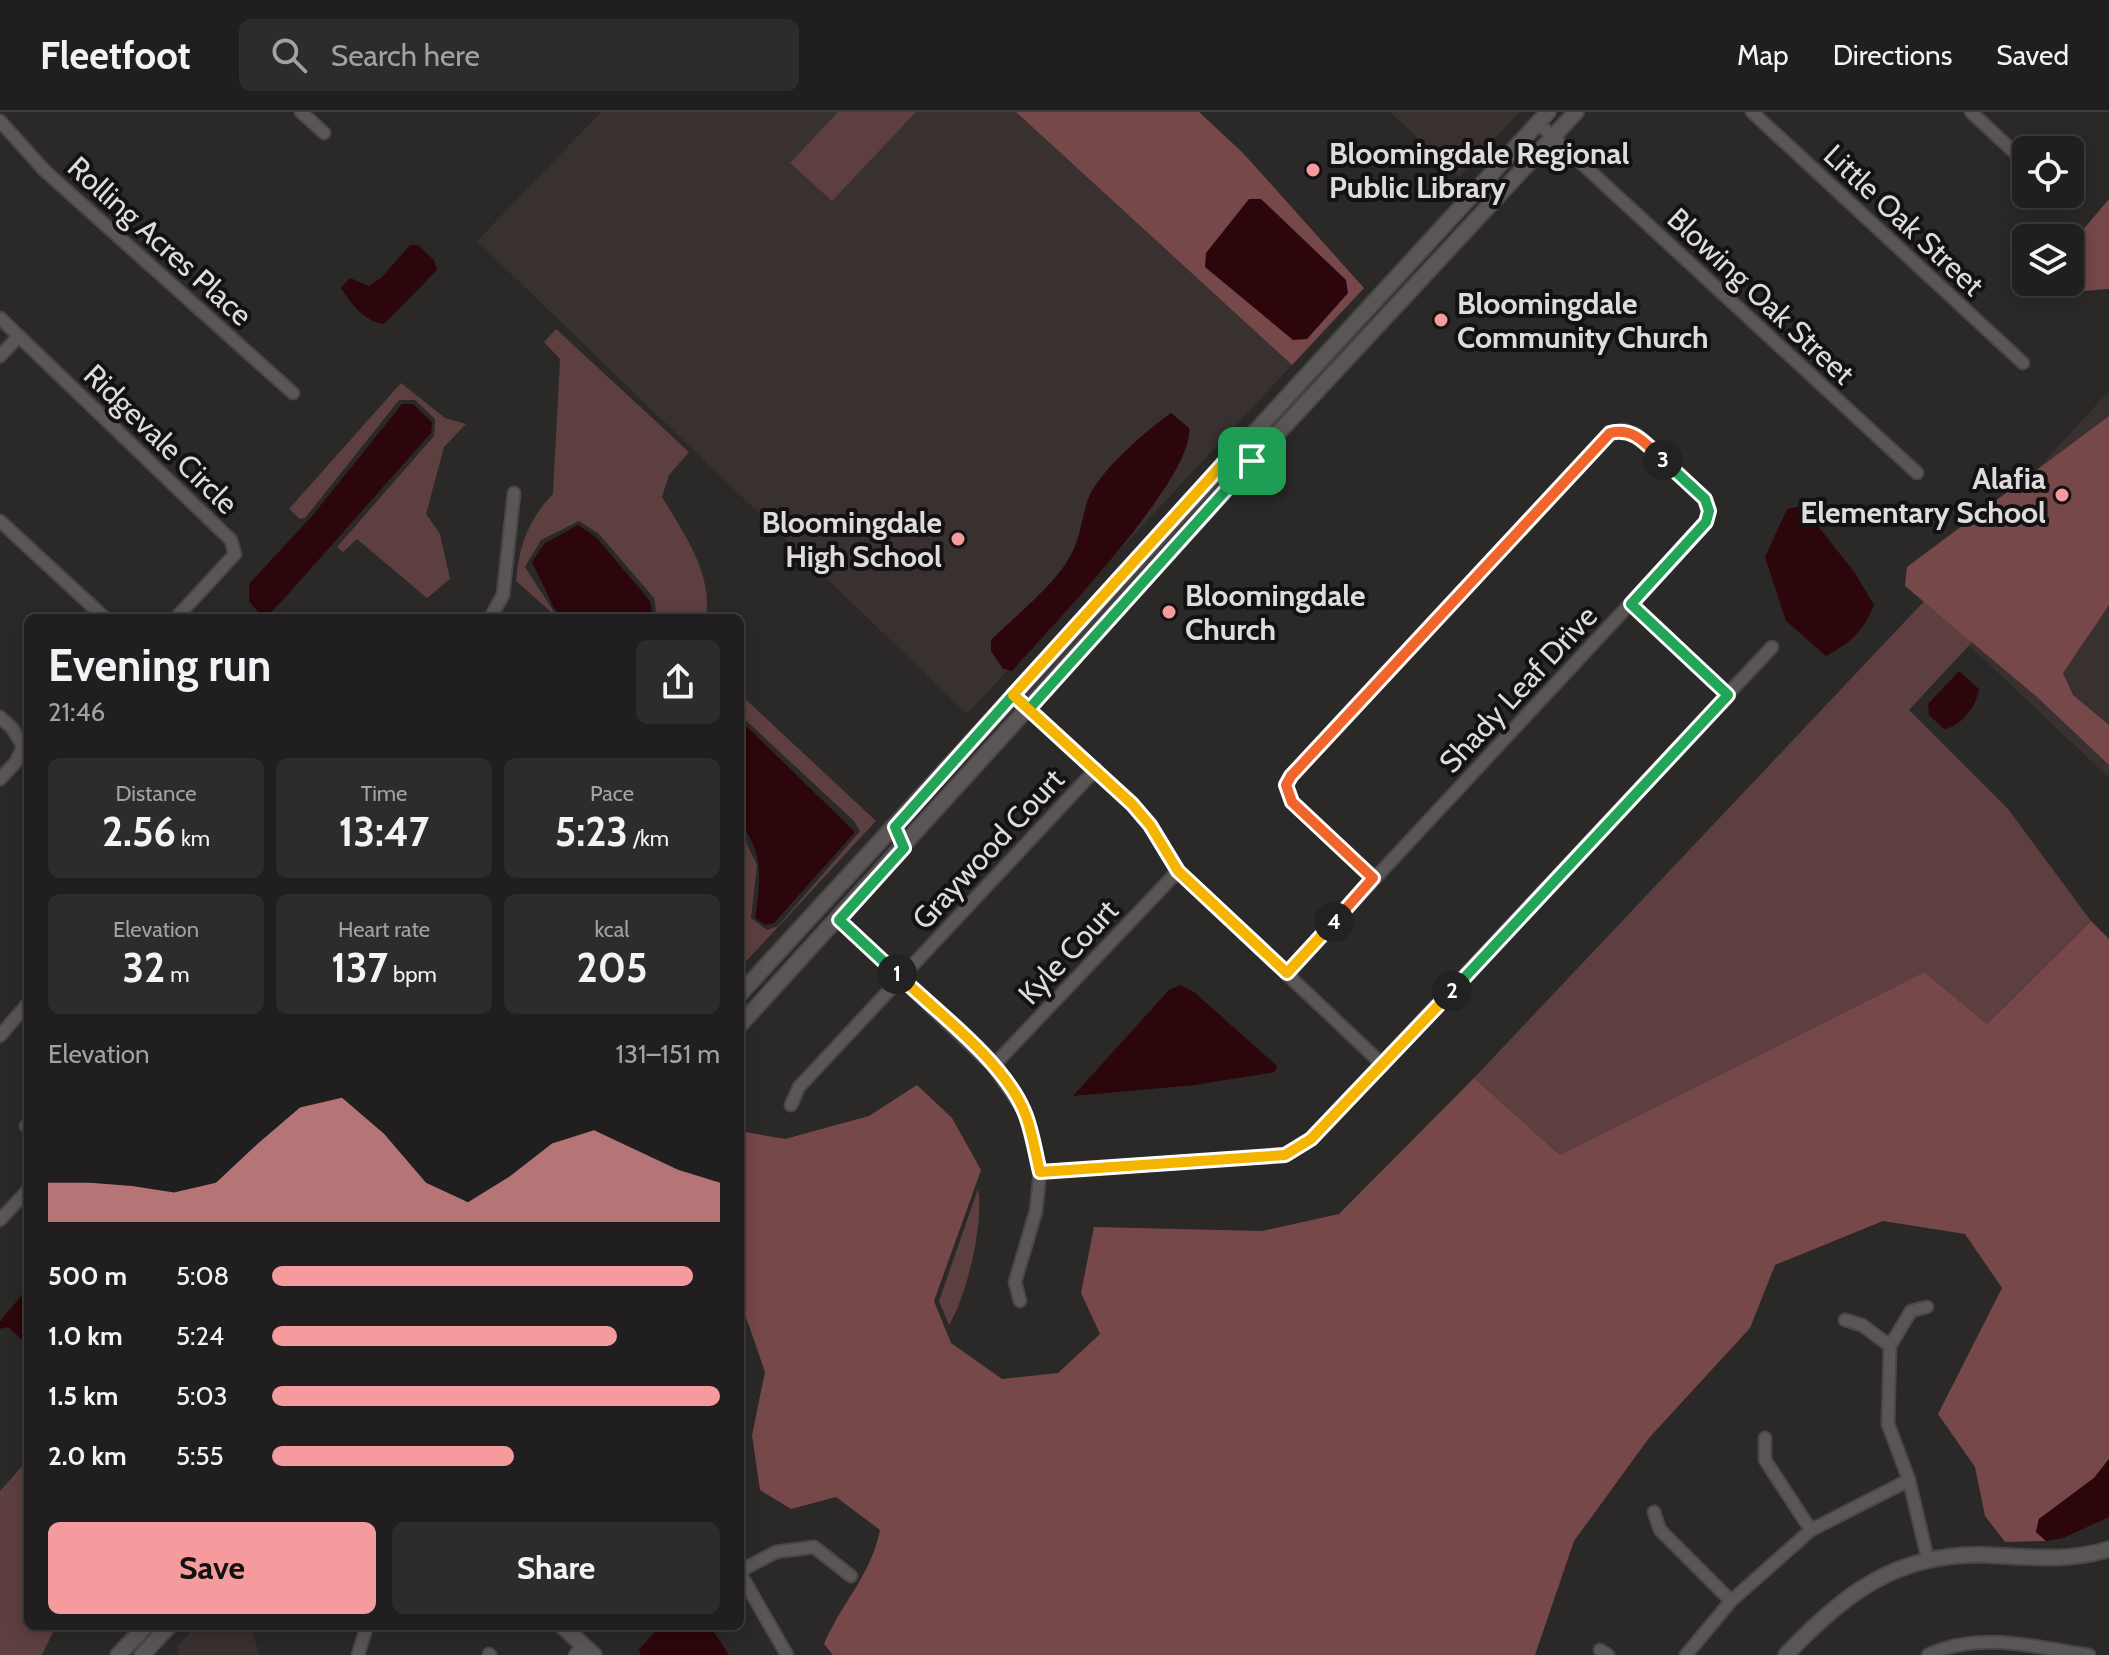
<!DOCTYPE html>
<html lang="en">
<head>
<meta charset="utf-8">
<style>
	body { margin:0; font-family:Cabin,sans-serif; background:#2d2b2b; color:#f1f3f6; height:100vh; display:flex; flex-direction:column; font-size:30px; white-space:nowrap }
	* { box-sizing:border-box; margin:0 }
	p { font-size:26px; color:#a2a2a4 }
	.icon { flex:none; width:44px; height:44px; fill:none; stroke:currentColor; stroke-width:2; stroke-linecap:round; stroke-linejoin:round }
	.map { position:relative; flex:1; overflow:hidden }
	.details { position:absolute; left:24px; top:502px; width:720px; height:1016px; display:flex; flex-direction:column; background:#201e1e; border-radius:12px; box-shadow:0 4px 20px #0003,0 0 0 2px #3d3c3c }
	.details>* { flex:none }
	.buttons { position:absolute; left:2012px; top:24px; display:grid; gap:16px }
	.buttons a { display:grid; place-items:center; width:72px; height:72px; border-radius:12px; background:#201e1e; box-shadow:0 4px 20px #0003,0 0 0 2px #3d3c3c; font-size:40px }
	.pin { position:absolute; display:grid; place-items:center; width:68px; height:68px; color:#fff; margin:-34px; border-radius:16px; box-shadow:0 4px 12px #0006 }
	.km { position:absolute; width:40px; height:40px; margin:-20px; border-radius:50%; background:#222; color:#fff; font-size:22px; line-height:40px; text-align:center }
	.round { display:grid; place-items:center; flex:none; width:84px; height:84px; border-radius:12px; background:#2d2b2b }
	.head { display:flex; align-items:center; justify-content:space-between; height:136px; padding:0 24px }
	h1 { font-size:44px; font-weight:700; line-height:60px }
	.metrics { display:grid; grid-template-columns:repeat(3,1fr); gap:12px; height:136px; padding:8px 24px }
	.metrics div { display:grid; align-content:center; border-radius:12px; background:#2d2b2b; text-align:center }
	.metrics b { font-size:40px; font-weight:700 }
	.metrics small { font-size:22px; font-weight:400 }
	.metrics p { font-size:22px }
	.chart { height:224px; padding:16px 24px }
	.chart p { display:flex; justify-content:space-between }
	.chart svg { width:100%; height:144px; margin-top:8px; fill:#f59b9d; opacity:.7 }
	.cta { display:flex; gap:16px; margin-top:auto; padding:16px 24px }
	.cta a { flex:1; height:92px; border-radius:12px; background:#f59b9d; color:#111; font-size:32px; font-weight:700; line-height:92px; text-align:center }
	.cta a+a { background:#2d2b2b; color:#f1f3f6 }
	ul { padding:0 24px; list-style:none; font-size:26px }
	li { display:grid; grid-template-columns:128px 96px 1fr; align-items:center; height:60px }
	li i { height:20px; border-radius:10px; background:#f59b9d }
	header { display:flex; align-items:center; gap:48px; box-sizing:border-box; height:112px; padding:0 40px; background:#201e1e; border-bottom:2px solid #3d3c3c }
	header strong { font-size:38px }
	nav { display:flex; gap:44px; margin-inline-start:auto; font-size:28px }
	.search { width:560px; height:72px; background:#2d2b2b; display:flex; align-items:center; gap:20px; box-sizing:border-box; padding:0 28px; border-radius:12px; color:#a2a2a4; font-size:30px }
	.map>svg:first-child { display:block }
	.built { fill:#393030 }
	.green { fill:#5d3f40 }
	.forest { fill:#764849 }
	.water { fill:#2c060a }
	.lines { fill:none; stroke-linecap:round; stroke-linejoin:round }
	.street-casing { stroke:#484646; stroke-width:15 }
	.secondary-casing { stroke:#484646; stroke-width:18 }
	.street { stroke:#5a5656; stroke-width:11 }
	.secondary { stroke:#5a5656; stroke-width:14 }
	.split-1-casing { stroke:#fff; stroke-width:16 }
	.split-2-casing { stroke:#fff; stroke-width:16 }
	.split-3-casing { stroke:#fff; stroke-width:16 }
	.split-4-casing { stroke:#fff; stroke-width:16 }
	.split-5-casing { stroke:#fff; stroke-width:16 }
	.split-1 { stroke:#22a559; stroke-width:10 }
	.split-2 { stroke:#f5b400; stroke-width:10 }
	.split-3 { stroke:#22a559; stroke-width:10 }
	.split-4 { stroke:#f0652b; stroke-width:10 }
	.split-5 { stroke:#f5b400; stroke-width:10 }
	.poi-dot { fill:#f59b9d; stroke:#131111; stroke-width:3 }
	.labels { text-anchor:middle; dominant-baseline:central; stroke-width:8; stroke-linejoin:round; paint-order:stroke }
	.poi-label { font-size:30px; font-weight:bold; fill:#dddbdb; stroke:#131111; text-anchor:start }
	.street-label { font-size:30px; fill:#dddbdb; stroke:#131111 }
</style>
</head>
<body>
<header>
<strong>Fleetfoot</strong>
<div class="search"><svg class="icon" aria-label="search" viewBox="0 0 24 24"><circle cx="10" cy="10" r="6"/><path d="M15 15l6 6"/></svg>Search here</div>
<nav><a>Map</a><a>Directions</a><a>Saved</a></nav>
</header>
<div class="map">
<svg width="2109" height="1543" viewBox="0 0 2109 1543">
	<rect width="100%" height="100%" fill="#2b2828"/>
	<g class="built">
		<polygon points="601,0 1016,0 1292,253 967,602 477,129"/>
		<polygon points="1390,0 1520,0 1459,65"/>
		<polygon points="2109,279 2109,666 1919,486"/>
		<polygon points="197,1514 251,1514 259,1543 179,1543 177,1534"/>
	</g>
	<g class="green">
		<polygon points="838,0 916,0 832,89 790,51"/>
		<path d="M 556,217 L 689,340 L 669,363 L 662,385 C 684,422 713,461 706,506 L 657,506 L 654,486 L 599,422 L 579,409 L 541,428 L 525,455 L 558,506 L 516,469 C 519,434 528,408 553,382 L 560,247 L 544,230 Z"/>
		<polygon points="401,271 445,306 466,312 444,335 426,402 440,422 450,467 427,486 357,427 343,440 337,435 434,324 435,307 415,288 399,288 305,406 300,407 289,397"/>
		<polygon points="1929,484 1975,527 1909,598 2008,697 2091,809 1987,912 1924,860 1560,1043 1474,966"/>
		<polygon points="740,582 876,709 740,856 740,718 757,753 751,806 767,818 778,814 860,719 854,709 740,603"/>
		<path d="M 978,1077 C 984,1112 967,1183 949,1213 L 939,1189 Z"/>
		<polygon points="23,1353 28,1358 28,1514 56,1514 42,1543 0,1543 0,1379"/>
	</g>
	<g class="forest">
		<polygon points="1016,0 1199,0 1243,41 1364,176 1292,253"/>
		<polygon points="2109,87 2109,177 2083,179 2070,165 2070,133"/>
		<polygon points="2109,304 2109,493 2063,561 2073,583 2109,613 2109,653 2037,585 1905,474 1907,455"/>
		<path d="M 2091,809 L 2109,827 L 2109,1347 L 2094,1366 L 2039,1407 L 2036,1420 L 2046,1429 L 2005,1430 L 1985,1404 L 1975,1355 L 1938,1302 L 2002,1176 L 1965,1122 L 1883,1109 L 1775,1153 L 1750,1216 L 1649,1326 L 1574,1429 L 1535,1543 L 833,1543 L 824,1532 C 842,1490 871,1463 880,1418 L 836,1385 L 791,1397 L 760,1378 L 752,1323 L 765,1260 L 740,1188 L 740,1019 L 785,1027 L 869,1004 L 917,973 L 952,1006 L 981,1058 L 934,1189 L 951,1231 L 1002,1267 L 1058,1261 L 1100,1222 L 1081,1181 L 1094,1115 L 1262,1119 L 1339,1102 L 1474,966 L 1560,1043 L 1924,860 L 1987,912 Z"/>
	</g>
	<g class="water">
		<polygon points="1249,87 1261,87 1346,168 1348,181 1307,227 1293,228 1205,155 1206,141"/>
		<path d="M 410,133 L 418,133 L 434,148 L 437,158 L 384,212 C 365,210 350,191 341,176 L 350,166 L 369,174 L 382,165 Z"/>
		<polygon points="402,292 413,292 432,310 431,321 282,489 269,502 259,501 249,489 249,472 312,404"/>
		<path d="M 1171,301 L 1189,316 C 1195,366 1049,517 1012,559 L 1003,557 L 991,539 L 991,528 C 1014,505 1052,475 1068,448 C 1080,429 1081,410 1087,390 C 1096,361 1147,318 1171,301 Z"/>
		<path d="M 1802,394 L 1855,461 L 1874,493 C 1863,520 1850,531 1826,544 L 1786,509 L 1765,445 L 1787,397 Z"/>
		<polygon points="578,413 596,425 650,489 653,506 564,506 554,496 532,450 544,432"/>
		<path d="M 1959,559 L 1979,577 C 1977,593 1961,615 1944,617 L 1929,603 L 1928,592 Z"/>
		<path d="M 740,608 L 855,720 L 774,811 L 765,813 L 755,806 C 761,769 764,740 740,711 Z"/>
		<polygon points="1180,873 1194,880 1277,954 1275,960 1195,973 1073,984 1169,878"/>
		<polygon points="28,1176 28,1233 8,1215 0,1217 0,1209"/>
		<polygon points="2109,1347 2109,1405 2063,1426 2046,1429 2036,1420 2039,1407 2094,1366"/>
		<polygon points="661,1514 710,1514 729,1543 641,1543 639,1537"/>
	</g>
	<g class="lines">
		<g class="street-casing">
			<g id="street">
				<polyline points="301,0 324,21"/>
				<polyline points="1752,0 2023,251"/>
				<polyline points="1971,0 2026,51"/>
				<polyline points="0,9 45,59 293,281"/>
				<polyline points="1538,11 1917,361"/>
				<polyline points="0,206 231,428 235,442 176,506"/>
				<polyline points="0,244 19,224"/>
				<polyline points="0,409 105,506"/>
				<polyline points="1631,492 1728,583"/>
				<polyline points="490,506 503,483 514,381"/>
				<polyline points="1029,597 1132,692 1150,713 1178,759 1383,953"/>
				<polyline points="0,605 12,616 23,634 16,650 0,667"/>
				<polyline points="839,808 993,954 1025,1000 1040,1060 1036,1099 1015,1170 1020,1189"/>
				<polyline points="1287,861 1706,410 1709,399 1705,387 1636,322 1624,318 1610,321 1291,664 1286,673 1292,690 1373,766"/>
				<polyline points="0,924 28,891"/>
				<polyline points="993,954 1178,759"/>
				<polyline points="791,993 799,975 1096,657"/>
				<polyline points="26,1014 28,1016"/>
				<polyline points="1040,1060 1285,1043 1311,1027 1772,535"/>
				<polyline points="0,1108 28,1078"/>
				<polyline points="1927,1195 1911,1199 1890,1234 1888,1312 1909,1368 1928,1448"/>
				<polyline points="1845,1208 1862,1213 1890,1234"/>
				<polyline points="1765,1326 1765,1348 1811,1418"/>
				<polyline points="1654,1400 1660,1418 1731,1489"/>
				<polyline points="740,1459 776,1440 814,1435 851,1464"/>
				<polyline points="740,1461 787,1543"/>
				<polyline points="1600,1538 1608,1543"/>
				<polyline points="489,1542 490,1543"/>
				<polyline points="358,1543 367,1514"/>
				<polyline points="575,1543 584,1533"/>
				<polyline points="1686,1543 1731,1489 1811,1418 1909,1368"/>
				<path d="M 1928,1543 C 1979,1519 2035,1535 2089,1543"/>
			</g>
		</g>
		<g class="secondary-casing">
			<g id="secondary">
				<polyline points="740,882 1548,0"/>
				<polyline points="740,913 1252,349 1576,0"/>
				<polyline points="562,1514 594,1543"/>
				<polyline points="118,1543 146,1514"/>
				<polyline points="142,1543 169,1514"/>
				<path d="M 1786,1543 C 1844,1481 1898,1440 1987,1443 C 2030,1445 2067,1450 2109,1437"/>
			</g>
		</g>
		<use href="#street" class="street"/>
		<use href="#secondary" class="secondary"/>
	</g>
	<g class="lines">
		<g class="split-1-casing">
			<polyline id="split-1" points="897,862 839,808 904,736 895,715 1013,583 1029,597 1252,349"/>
		</g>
		<g class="split-2-casing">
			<path id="split-2" d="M 897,862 C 936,899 1003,949 1024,999 C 1032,1017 1035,1040 1040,1060 L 1285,1043 L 1311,1027 L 1452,879"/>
		</g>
		<g class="split-3-casing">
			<polyline id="split-3" points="1452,879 1728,583 1631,492 1706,410 1709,399 1705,387 1663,348"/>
		</g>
		<g class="split-4-casing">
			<path id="split-4" d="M 1334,810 L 1373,766 L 1292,690 L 1286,673 L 1291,664 L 1610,321 C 1634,315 1646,332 1663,348"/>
		</g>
		<g class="split-5-casing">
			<polyline id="split-5" points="1252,349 1238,335 1013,583 1132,692 1150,713 1178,759 1287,861 1334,810"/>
		</g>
		<use href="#split-1" class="split-1"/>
		<use href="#split-2" class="split-2"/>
		<use href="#split-3" class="split-3"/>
		<use href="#split-4" class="split-4"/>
		<use href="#split-5" class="split-5"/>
	</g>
	<g class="poi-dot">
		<circle cx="1313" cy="58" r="8"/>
		<circle cx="1441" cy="208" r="8"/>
		<circle cx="2062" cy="383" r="8"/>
		<circle cx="958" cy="427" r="8"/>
		<circle cx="1169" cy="500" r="8"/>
	</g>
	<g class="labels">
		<g class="poi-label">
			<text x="1329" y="41">Bloomingdale Regional<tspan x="1329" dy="34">Public Library</tspan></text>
			<text x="1457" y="191">Bloomingdale<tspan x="1457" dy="34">Community Church</tspan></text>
			<text x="2046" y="366" text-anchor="end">Alafia<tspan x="2046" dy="34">Elementary School</tspan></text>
			<text x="942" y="410" text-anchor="end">Bloomingdale<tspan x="942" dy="34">High School</tspan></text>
			<text x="1185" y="483">Bloomingdale<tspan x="1185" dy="34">Church</tspan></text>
		</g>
		<g class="street-label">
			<text transform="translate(1904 108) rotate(43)">Little Oak Street</text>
			<text transform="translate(160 129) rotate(42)">Rolling Acres Place</text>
			<text transform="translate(1761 184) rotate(43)">Blowing Oak Street</text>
			<text transform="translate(161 327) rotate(44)">Ridgevale Circle</text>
			<text transform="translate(1518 577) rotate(-47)">Shady Leaf Drive</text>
			<text transform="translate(988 737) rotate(-47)">Graywood Court</text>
			<text transform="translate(1068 840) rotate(-47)">Kyle Court</text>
		</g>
	</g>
</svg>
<div class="buttons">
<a><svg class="icon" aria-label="locate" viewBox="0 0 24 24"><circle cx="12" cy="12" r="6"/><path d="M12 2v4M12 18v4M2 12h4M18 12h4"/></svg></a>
<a><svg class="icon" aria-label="layers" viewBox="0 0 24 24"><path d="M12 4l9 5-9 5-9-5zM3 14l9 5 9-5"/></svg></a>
</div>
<div class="pin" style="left:1252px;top:349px;background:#1e9e55"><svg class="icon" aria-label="arrive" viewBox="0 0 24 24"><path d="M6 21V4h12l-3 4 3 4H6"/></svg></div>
<b class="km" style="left:897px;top:862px">1</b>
<b class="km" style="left:1452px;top:879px">2</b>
<b class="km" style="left:1663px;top:348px">3</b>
<b class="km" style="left:1334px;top:810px">4</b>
<section class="details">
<div class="head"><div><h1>Evening run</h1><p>21:46</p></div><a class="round"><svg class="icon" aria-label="share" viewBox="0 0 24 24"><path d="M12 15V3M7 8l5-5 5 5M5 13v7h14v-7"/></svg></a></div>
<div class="metrics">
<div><p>Distance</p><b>2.56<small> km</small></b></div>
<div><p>Time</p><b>13:47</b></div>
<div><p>Pace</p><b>5:23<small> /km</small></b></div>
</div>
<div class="metrics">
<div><p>Elevation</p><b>32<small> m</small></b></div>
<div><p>Heart rate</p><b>137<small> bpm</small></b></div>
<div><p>kcal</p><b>205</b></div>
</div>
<div class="chart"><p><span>Elevation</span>131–151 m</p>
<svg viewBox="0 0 160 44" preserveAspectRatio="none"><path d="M0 44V32L10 32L20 33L30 35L40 32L50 20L60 9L70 6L80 17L90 32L100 38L110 30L120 20L130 16L140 22L150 28L160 32V44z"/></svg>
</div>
<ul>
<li><b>500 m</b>5:08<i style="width:94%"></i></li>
<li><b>1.0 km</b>5:24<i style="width:77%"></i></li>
<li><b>1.5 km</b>5:03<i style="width:100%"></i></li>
<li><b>2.0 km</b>5:55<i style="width:54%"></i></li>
</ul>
<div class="cta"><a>Save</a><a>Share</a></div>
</section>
</div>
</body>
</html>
